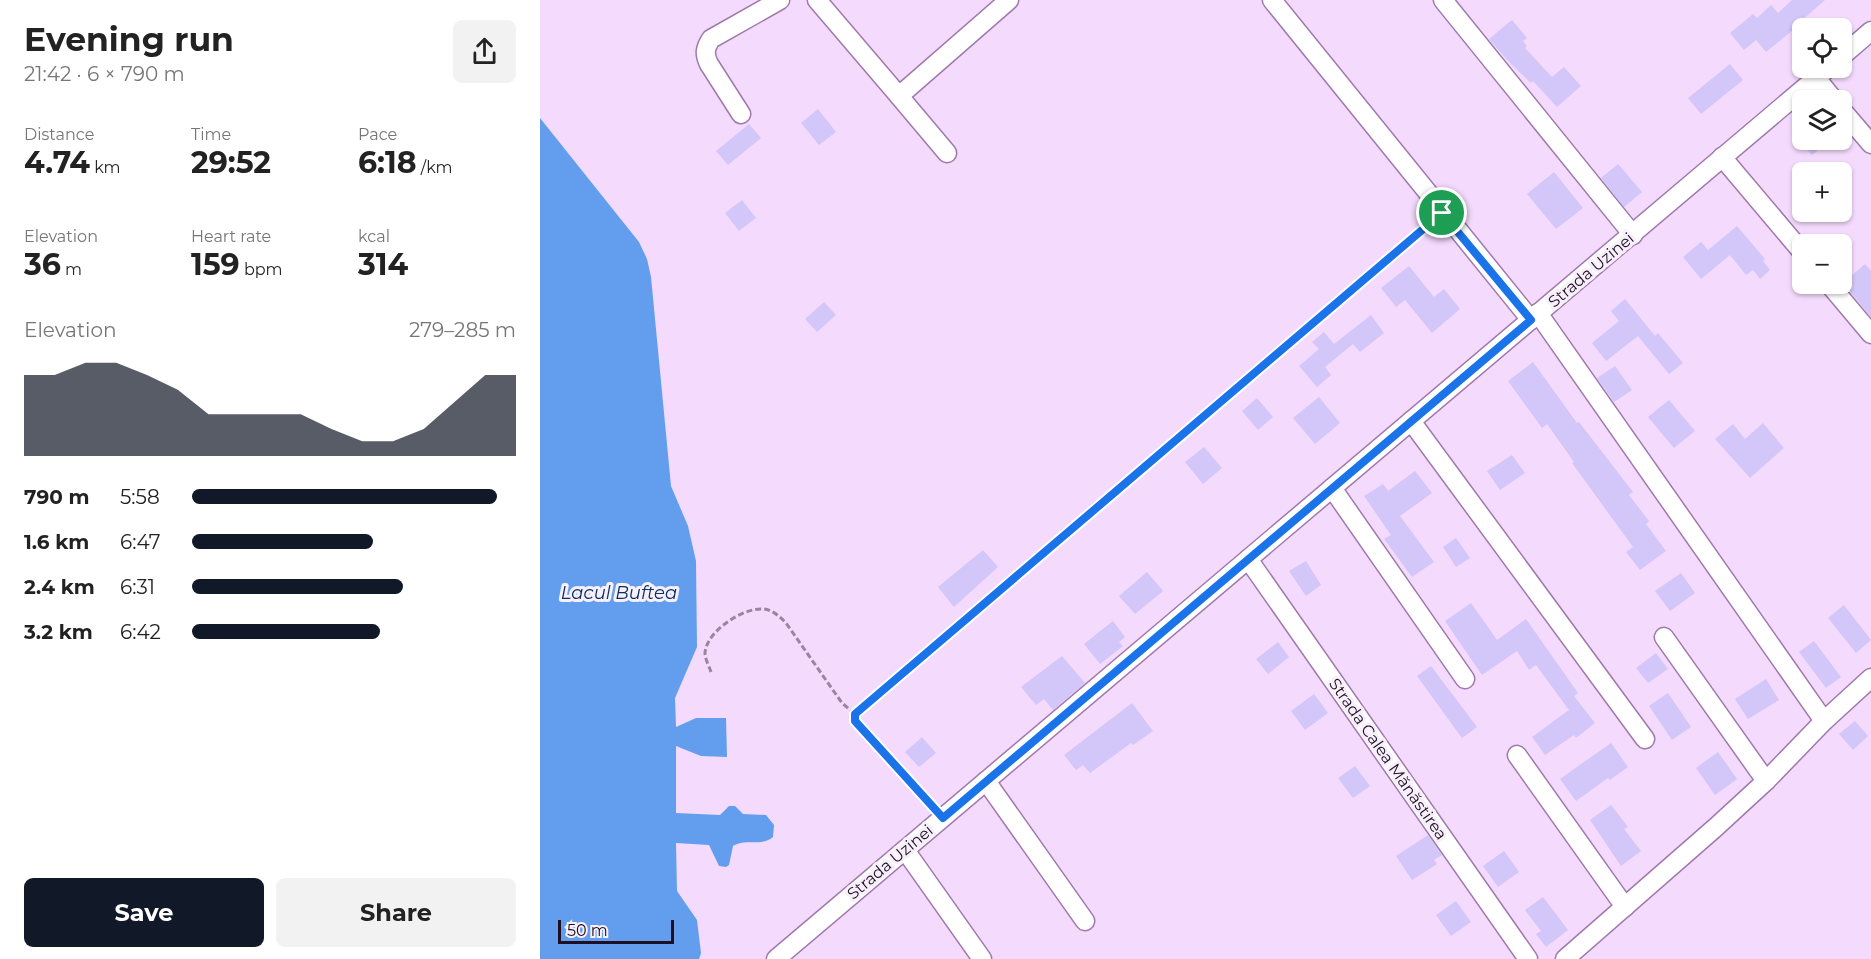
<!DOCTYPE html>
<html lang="en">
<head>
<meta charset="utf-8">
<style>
	body { margin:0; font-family:Montserrat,sans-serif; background:#f2f2f2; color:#222; height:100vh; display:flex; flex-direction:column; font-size:22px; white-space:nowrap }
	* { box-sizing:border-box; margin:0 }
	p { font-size:20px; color:#767676 }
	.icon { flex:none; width:33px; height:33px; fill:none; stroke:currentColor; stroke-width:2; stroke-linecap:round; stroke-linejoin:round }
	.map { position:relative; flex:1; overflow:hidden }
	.details { display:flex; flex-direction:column; background:#fff; width:540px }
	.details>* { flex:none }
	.buttons { position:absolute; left:1252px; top:18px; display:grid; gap:12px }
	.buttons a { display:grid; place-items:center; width:60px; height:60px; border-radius:9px; background:#fff; box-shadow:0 2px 4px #0004; font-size:30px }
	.scale { position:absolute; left:18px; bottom:15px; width:116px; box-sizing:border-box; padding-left:6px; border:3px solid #1e0f23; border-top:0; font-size:16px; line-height:21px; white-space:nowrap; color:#1e0f23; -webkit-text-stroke:4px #f7effa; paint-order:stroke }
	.pin { position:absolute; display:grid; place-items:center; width:51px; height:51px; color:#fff; margin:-26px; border:3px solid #fff; border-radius:50%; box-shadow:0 2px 6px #0007 }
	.round { display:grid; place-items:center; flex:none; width:63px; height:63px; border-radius:9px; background:#f2f2f2 }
	.summary { display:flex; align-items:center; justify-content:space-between; height:102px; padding:0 24px }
	h1 { font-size:33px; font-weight:700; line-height:45px }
	.metrics { display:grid; grid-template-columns:repeat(3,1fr); gap:9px; height:102px; padding:6px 24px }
	.metrics div { display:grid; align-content:center }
	.metrics b { font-size:30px; font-weight:700 }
	.metrics small { font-size:16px; font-weight:400 }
	.metrics p { font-size:16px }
	.chart { height:168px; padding:12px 24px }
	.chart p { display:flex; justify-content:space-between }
	.chart svg { width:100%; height:108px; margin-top:6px; fill:#111827; opacity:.7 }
	.primary-button { display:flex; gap:12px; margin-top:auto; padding:12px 24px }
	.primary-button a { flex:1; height:69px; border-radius:9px; background:#111827; color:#fff; font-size:24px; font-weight:700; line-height:69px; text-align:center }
	.primary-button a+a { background:#f2f2f2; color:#222 }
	ul { padding:0 24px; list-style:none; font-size:20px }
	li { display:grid; grid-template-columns:96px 72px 1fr; align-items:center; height:45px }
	li i { height:15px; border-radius:8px; background:#111827 }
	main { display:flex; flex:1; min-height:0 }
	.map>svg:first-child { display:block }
	.water { fill:#639dee }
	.building { fill:#d3c6f9 }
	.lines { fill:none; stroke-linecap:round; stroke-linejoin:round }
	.minor-casing { stroke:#9f79ad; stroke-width:21 }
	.path { stroke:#9a85a1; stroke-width:3; stroke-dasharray:6 3; stroke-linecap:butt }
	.minor { stroke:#fff; stroke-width:18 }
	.route-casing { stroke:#fff; stroke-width:12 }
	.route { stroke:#1a73e8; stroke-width:8 }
	.labels { text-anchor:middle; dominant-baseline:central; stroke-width:6; stroke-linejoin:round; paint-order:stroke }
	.street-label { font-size:16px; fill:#1e0f23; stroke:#f7effa }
	.water-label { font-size:18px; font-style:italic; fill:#082f61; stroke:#f7effa }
</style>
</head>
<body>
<main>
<section class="details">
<div class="summary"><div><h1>Evening run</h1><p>21:42 · 6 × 790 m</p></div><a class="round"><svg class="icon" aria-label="share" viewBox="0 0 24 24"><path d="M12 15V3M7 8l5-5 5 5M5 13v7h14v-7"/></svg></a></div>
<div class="metrics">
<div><p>Distance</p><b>4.74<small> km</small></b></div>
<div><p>Time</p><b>29:52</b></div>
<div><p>Pace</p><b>6:18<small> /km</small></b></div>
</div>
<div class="metrics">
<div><p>Elevation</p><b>36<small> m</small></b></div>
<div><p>Heart rate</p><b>159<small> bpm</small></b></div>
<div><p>kcal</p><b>314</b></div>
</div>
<div class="chart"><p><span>Elevation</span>279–285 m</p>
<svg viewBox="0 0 160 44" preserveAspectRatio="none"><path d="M0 44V11L10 11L20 6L30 6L40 11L50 17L60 27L70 27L80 27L90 27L100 33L110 38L120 38L130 33L140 22L150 11L160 11V44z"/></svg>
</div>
<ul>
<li><b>790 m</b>5:58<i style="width:94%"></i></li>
<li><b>1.6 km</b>6:47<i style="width:56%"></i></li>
<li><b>2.4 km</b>6:31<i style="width:65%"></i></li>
<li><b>3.2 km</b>6:42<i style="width:58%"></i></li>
</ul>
<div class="primary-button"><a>Save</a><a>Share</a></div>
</section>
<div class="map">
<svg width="1331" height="959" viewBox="0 0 1331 959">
	<rect width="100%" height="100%" fill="#f4dbfd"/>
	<path class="water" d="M 0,118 L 99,242 L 107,259 L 111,277 L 131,486 L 148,526 L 156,561 L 157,647 L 135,698 L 136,727 L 156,718 L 186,718 L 187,757 L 161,756 L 136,746 L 136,813 L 180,815 L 189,806 L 195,806 L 203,814 L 226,815 L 234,825 L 233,837 C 221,847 206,838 193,846 L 189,865 L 186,867 L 179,866 L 169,845 L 136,843 L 137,891 L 157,920 L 161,953 L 159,959 L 0,959 Z"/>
	<g class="building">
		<polygon points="1252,0 1285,0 1261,21 1267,27 1263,28 1263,31 1258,36 1253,30 1226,52 1216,40 1204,50 1190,33 1213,14 1217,18 1231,5 1238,13"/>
		<polygon points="972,20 987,38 983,41 987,46 985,48 1012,77 1024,67 1041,86 1017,107 993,81 991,83 969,62 949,39"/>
		<polygon points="1190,64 1203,80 1161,114 1148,98"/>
		<polygon points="278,109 296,132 279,145 261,123"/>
		<polygon points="209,124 221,138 188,165 176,151"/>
		<polygon points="1258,140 1291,140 1272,155"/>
		<polygon points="1078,164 1102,192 1084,207 1061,178"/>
		<polygon points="1014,172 1043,208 1016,229 987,194"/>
		<polygon points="202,200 216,218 199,231 185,213"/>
		<polygon points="1197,226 1225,259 1223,261 1230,270 1220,279 1213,270 1206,275 1190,255 1161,279 1143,257 1161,242 1168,250"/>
		<polygon points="1325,264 1331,271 1331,317 1303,283"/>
		<polygon points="869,266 894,297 904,289 920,309 892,333 865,300 856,307 841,288"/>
		<polygon points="1085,299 1115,336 1118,333 1143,363 1129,374 1098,336 1066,361 1052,343 1079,321 1071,311"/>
		<polygon points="284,302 296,315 277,332 265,319"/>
		<polygon points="831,315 844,333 820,352 813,344 785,367 791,375 777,387 759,366 779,349 772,342 784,332 794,344"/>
		<polygon points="993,362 1037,423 1039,422 1093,492 1089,495 1109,521 1106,524 1126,551 1100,570 1086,552 1093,547 1032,463 1034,462 1007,424 1002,428 968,381"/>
		<polygon points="1075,366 1092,390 1074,402 1057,378"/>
		<polygon points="779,397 800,423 775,444 753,418"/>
		<polygon points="717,398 733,417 718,430 702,411"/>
		<polygon points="1129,400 1155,431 1134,448 1108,417"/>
		<polygon points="1223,423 1244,448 1210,478 1175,439 1193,424 1205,439"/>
		<polygon points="664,447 682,468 663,484 645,462"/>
		<polygon points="972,455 985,473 960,490 947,471"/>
		<polygon points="875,471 892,493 860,516 894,562 872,577 844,539 851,535 824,496 843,484 848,491"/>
		<polygon points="916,538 930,558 916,567 903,547"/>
		<polygon points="443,550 458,567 414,607 398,587"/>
		<polygon points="766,561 781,585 766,596 749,571"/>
		<polygon points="607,572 623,591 595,614 579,596"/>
		<polygon points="1141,573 1155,593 1130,611 1115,591"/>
		<polygon points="931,603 957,640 986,619 1038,693 1034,696 1055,723 1036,738 1034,735 1005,755 992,737 1029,710 996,665 989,670 977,651 942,675 905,621"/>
		<polygon points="1304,605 1331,640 1316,653 1288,618"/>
		<polygon points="573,621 585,637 579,642 583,646 560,664 544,644"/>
		<polygon points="1274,641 1301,677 1286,688 1259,652"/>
		<polygon points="738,642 749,657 728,674 716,659"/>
		<polygon points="1116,653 1128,669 1108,683 1096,668"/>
		<polygon points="522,656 545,683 513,710 504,699 496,705 481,687"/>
		<polygon points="891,666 937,727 922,738 877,676"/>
		<polygon points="1226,679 1239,700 1208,719 1195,699"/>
		<polygon points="1128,693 1151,727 1132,740 1109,706"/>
		<polygon points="774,694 788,713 765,730 751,711"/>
		<polygon points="592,703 613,731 593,745 591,743 550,773 543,765 536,770 524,755"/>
		<polygon points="1315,721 1328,736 1313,750 1299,734"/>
		<polygon points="382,737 396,753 379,767 365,752"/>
		<polygon points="1071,743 1088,767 1070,780 1068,778 1036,801 1020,779"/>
		<polygon points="1178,752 1197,779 1175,795 1156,768"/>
		<polygon points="815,766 830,786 813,798 798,778"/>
		<polygon points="1071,805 1088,827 1084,829 1101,851 1081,866 1050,820"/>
		<polygon points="888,835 902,855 894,860 897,864 872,880 856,856"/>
		<polygon points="964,851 979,872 958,887 943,866"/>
		<polygon points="1003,897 1028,930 1006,947 996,934 1001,931 985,910"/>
		<polygon points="916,901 931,922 911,936 896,915"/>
	</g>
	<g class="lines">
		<g class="minor-casing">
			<g id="minor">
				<polyline points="277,0 359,96 469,0"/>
				<polyline points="732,0 991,320"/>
				<polyline points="903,0 1093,235"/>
				<polyline points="1302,56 1331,31"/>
				<polyline points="1276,78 1294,100"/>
				<polyline points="359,96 407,153"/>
				<polyline points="1302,110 1331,144"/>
				<path d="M 201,114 L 169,64 C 164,54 165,48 171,39 L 240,0"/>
				<polyline points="1182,157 1263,253"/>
				<polyline points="1289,284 1331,334"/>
				<polyline points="998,313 1284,721"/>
				<polyline points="871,421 1105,739"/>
				<polyline points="792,488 925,679"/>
				<polyline points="708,559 988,959"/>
				<polyline points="1124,637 1226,781"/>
				<polyline points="977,755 1085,907"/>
				<polyline points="446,781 545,921"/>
				<polyline points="365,850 442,959"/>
				<polyline points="236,959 1288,68"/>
				<polyline points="1025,959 1176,827 1226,781 1284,721 1331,678"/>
			</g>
		</g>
		<g class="path">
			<path d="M 171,672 C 169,666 165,659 165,653 C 166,632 202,608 222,609 C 232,609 239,616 246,623 L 302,703 L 315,714"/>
			<polyline points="391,805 315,721 315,714 892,222"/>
		</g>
		<use href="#minor" class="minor"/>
	</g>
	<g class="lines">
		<g class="route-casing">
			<polygon id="route" points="902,213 991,320 403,818 315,721 315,714"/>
		</g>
		<use href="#route" class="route"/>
	</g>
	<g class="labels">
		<g class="street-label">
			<text transform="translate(1051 270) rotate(-40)">Strada Uzinei</text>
			<text transform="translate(848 759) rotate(55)">Strada Calea Mănăstirea</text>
			<text transform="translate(350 862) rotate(-40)">Strada Uzinei</text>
		</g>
		<g class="water-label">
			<text x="79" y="593">Lacul Buftea</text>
		</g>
	</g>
</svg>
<div class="buttons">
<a><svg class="icon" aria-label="locate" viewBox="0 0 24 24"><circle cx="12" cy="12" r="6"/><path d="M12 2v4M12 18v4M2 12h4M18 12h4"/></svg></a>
<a><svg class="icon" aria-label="layers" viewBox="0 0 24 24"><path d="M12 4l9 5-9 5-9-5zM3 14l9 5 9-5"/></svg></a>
<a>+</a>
<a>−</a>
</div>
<div class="scale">50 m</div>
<div class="pin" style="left:902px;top:213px;background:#1e9e55"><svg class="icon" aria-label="arrive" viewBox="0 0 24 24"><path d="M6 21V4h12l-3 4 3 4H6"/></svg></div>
</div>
</main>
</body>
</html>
